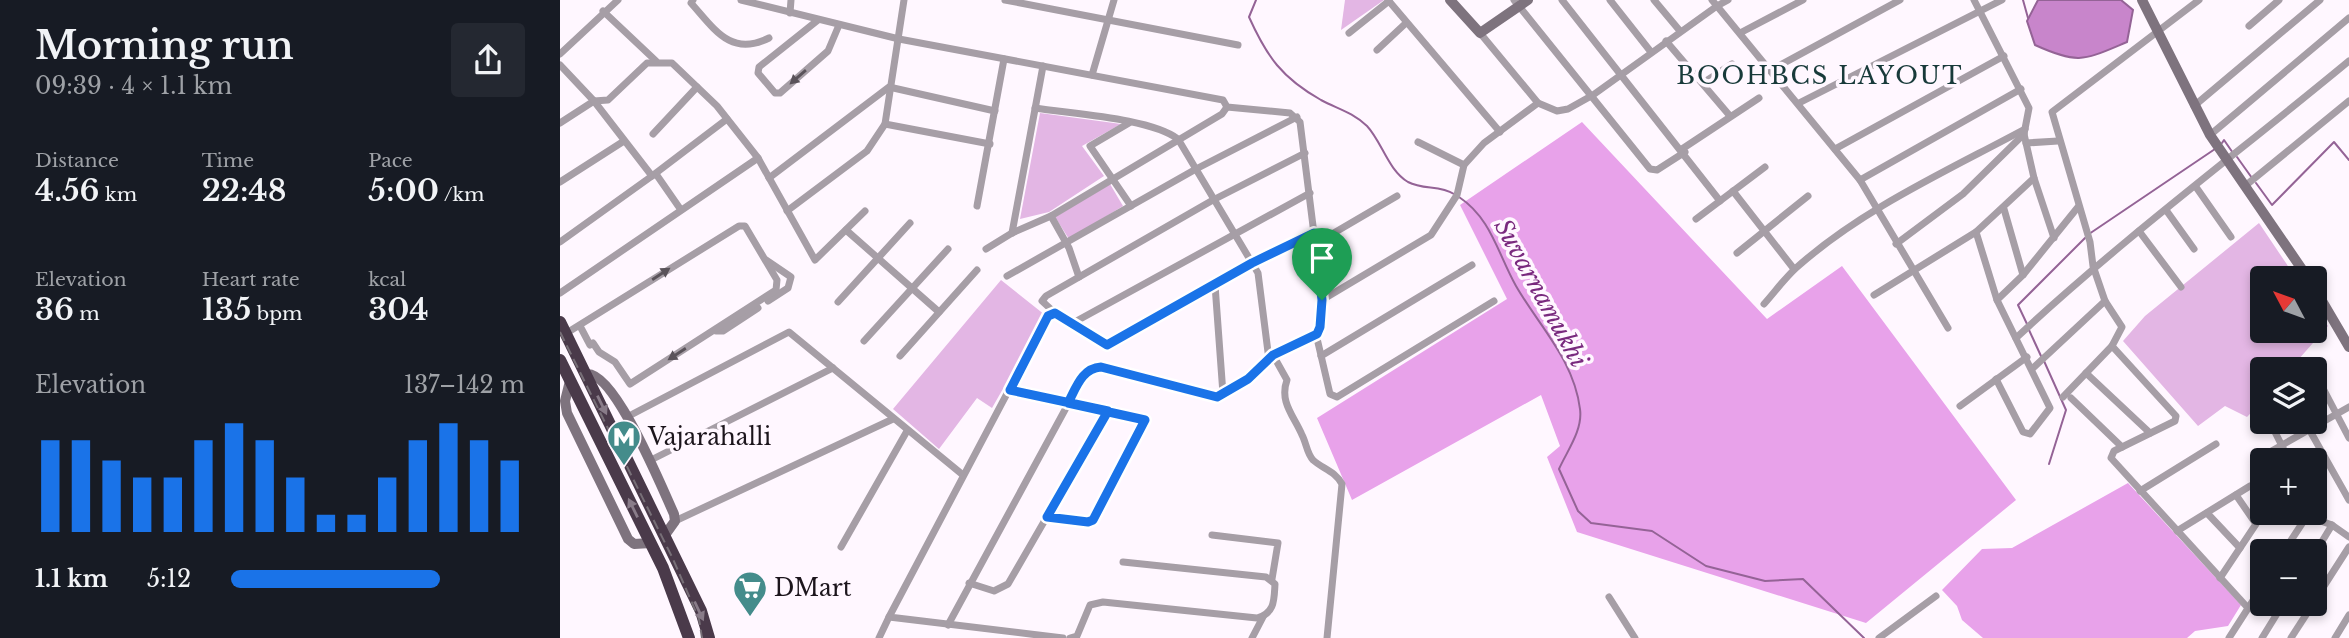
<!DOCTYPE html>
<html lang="en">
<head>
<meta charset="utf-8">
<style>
	body { margin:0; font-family:"Libre Baskerville",serif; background:#242831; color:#f1f3f6; height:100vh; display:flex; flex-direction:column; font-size:26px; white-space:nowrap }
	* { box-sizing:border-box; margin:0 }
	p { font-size:23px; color:#9ea1a6 }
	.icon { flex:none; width:38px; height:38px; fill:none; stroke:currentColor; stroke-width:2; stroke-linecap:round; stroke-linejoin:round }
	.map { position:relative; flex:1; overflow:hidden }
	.panel { display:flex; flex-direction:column; background:#171b24; width:560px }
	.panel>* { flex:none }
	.needle { width:46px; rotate:311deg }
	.buttons { position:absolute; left:1690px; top:266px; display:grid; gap:14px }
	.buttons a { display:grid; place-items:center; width:77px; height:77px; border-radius:7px; background:#171b24; box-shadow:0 4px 10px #0003; font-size:35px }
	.pin { position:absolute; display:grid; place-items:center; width:60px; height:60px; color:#fff; margin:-72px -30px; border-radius:50% 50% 50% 0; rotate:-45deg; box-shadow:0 0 7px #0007 }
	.pin .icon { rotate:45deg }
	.round { display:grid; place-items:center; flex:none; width:74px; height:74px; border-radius:7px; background:#242831 }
	.head { display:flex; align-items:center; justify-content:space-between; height:119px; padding:0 35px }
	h1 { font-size:38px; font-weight:600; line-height:52px }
	.metrics { display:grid; grid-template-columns:repeat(3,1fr); gap:10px; height:119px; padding:7px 35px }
	.metrics div { display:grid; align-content:center }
	.metrics b { font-size:30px; font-weight:600 }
	.metrics small { font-size:19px; font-weight:400 }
	.metrics p { font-size:19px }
	.chart { height:196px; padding:14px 35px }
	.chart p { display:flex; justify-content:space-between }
	.chart svg { width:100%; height:126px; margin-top:7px; stroke:#1a73e8; stroke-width:6 }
	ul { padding:0 35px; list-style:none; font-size:23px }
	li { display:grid; grid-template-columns:112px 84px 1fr; align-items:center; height:52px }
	li i { height:18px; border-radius:9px; background:#1a73e8 }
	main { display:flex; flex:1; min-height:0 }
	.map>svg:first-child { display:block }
	.green { fill:#e3b6e4 }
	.forest { fill:#e8a2ea }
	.water { fill:#c885cb; stroke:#946396; stroke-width:2 }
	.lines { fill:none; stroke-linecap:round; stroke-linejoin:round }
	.stream { stroke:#946396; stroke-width:2 }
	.street { stroke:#a69ea6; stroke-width:7 }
	.secondary { stroke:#7e737e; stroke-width:10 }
	.highway { stroke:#4a3a4a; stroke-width:12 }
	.rail { stroke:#776f77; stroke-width:2; stroke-dasharray:10 5; stroke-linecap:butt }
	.oneway { fill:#5a535a }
	.oneway2 { fill:#897c89 }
	.route-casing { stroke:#fff; stroke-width:14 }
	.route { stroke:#1a73e8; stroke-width:9 }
	.labels { text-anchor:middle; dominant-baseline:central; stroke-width:7; stroke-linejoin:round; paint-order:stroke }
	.poi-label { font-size:23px; fill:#1c151c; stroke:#fff7ff; text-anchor:start }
	.neighbourhood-label { font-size:24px; letter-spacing:2px; fill:#183a3a; stroke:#fff7ff }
	.water-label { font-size:24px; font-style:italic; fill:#79297e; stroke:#fff7ff }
</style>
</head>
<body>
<main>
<section class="panel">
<div class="head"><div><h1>Morning run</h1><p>09:39 · 4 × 1.1 km</p></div><a class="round"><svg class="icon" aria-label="share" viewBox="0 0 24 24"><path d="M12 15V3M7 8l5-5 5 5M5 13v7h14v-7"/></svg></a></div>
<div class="metrics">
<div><p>Distance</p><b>4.56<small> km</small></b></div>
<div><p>Time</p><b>22:48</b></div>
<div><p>Pace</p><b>5:00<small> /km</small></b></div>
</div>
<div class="metrics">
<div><p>Elevation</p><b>36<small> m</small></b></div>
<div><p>Heart rate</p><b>135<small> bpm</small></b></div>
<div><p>kcal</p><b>304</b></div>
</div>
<div class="chart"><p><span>Elevation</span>137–142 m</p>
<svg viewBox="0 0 160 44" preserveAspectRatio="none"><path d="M5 44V12M15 44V12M25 44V19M35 44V25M45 44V25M55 44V12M65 44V6M75 44V12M85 44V25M95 44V38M105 44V38M115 44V25M125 44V12M135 44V6M145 44V12M155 44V19"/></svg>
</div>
<ul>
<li><b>1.1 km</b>5:12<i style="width:71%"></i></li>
</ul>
</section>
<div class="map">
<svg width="1789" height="638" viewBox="0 0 1789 638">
	<rect width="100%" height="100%" fill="#fff7ff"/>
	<g class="green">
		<polygon points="785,0 824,0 781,30"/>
		<polygon points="480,113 561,124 522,146 544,176 489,212 460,219"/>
		<polygon points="550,184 563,206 509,239 495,217"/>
		<polygon points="1699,223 1736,278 1703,278 1703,331 1755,331 1755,307 1768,326 1730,369 1703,369 1703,400 1687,417 1665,406 1638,426 1563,341 1585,316"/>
		<polygon points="441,280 485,315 432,408 417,398 379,449 333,409"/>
	</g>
	<g class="forest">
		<polygon points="1022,122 1207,319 1282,266 1456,500 1306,623 1017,532 987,457 1000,446 981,395 792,500 757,418 947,299 900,205"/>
		<polygon points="1568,483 1681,605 1668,626 1635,631 1627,638 1423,638 1402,620 1397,606 1382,590 1422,549 1452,548"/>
	</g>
	<path class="water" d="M 1478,0 L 1561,0 L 1573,10 L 1567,42 C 1524,60 1519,65 1475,45 L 1467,21 Z"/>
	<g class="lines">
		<g class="stream">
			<path d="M 696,0 L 689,17 C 707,57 722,78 761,100 C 778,109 792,112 807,126 C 822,142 828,170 848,182 C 863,190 880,185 894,194"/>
			<polyline points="1463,0 1468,18"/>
			<polyline points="1662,143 1664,140 1673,153"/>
			<polyline points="1677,157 1692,178"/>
			<polyline points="1696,183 1712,205 1774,142 1789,160"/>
			<path d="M 899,197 C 931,218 938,254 956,286 C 979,326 1014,360 1020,409 C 1023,430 1007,451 999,469 L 1018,511 L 1031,523 L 1092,531 L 1146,566 L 1205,581 L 1243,579 L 1304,638"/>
			<polyline points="1529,234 1655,149"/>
			<polyline points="1467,324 1458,305 1525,238"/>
			<polyline points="1469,330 1481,356"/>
			<polyline points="1484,361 1506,410 1489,464"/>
		</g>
		<g class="street">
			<path d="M 133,0 L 131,3 C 155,30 171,57 209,38"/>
			<polyline points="181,0 339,39 663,100 667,107 730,113 740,122 754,234 692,263 547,345 495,313 488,316 329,617 503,638"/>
			<polyline points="445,0 678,45"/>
			<polyline points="828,0 940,132"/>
			<polyline points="954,0 1090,169 1097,170 1125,152"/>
			<polyline points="1002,0 1160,201"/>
			<polyline points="1050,0 1091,52"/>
			<polyline points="1094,0 1120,31"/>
			<polyline points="1168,0 1157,6 1300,180 1388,328"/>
			<polyline points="1414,0 1469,108 1464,134 1474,178 1416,232 1437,300"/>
			<polyline points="1639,0 1492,112 1530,242 1533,266 1545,301 1562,327 1552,346 1616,416 1615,421 1554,451 1551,458 1688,608"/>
			<polyline points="43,11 96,61"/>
			<polyline points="230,13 231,0"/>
			<polyline points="258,20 199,67 198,73 215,93 220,93 268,51 279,25"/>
			<polyline points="1689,26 1719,0"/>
			<polyline points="789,33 829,1"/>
			<polyline points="920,33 978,103 997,111 1008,109 1033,95 1157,6 1152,0"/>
			<polyline points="1180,33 1243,0"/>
			<polyline points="1106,41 1170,116"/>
			<polyline points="817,50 846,23"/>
			<polyline points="0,54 58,0"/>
			<polyline points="0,65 34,101 0,123"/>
			<polyline points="1211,70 1340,0"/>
			<polyline points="532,75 554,0"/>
			<polyline points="1143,83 1172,64"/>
			<polyline points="34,101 48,100 87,63 112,63 157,106 198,158"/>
			<polyline points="1239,103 1442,0"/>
			<polyline points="1634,106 1760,0"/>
			<path d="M 475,108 C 512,114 590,118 618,139 L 698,273 L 709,360"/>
			<polyline points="569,123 530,146 571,206"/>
			<polyline points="325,124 430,144"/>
			<polyline points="93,134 137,87"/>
			<polyline points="1650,135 1789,18"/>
			<polyline points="858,142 904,165"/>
			<polyline points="1466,143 1498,141"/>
			<polyline points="1122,149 1199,98"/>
			<polyline points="1275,149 1444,56"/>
			<polyline points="96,174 121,210"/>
			<polyline points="92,176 167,119"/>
			<polyline points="209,178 329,87 435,111"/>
			<polyline points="1474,178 1494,238"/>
			<polyline points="1300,180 1461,89"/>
			<polyline points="0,182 64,141"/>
			<polyline points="1685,186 1789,101"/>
			<polyline points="1636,187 1671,237"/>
			<polyline points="1173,191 1234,269"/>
			<polyline points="417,206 444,59"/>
			<polyline points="1444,209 1463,275"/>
			<polyline points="1606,210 1634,249"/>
			<polyline points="227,211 307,151 325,124 344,0"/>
			<polyline points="491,216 509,248 519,277"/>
			<polyline points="1136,219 1205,167"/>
			<polyline points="286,230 379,312"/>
			<polyline points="1579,231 1621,287"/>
			<polyline points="452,233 483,66"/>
			<polyline points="0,242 92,176 34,101"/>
			<polyline points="755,244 837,196"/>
			<polyline points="1336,244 1403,194 1464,134"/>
			<polyline points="426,249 452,233 491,216 662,114 667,107"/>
			<polyline points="1177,253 1248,196"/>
			<polyline points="206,260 231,277 228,288 208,301"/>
			<polyline points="447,276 636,169 737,117"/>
			<polyline points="655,285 663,394"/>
			<polyline points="0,293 198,158 255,260 305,211"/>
			<polyline points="1314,295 1416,232"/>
			<polyline points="762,300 871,235 897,195 904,165 924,143 978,103"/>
			<polyline points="278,302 350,223"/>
			<path d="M 1204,304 C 1214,293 1224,279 1236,268 C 1302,209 1387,171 1465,129"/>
			<polyline points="495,313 482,301 486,296 653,200 745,153"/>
			<polyline points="511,324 750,193"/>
			<polyline points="156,331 163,331 198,308"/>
			<polyline points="5,334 179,226 185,226 217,280 216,290 70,384 55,362 39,352 33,343 30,345 20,326"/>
			<polyline points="756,334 770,394 777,397 934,301"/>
			<path d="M 1456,338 C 1562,239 1678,153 1789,61"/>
			<polyline points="304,341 388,249"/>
			<path d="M 713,355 L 756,334 C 771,307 757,263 754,234"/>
			<polyline points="340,356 417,270"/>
			<polyline points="761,356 912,265"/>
			<polyline points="1472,369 1545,301"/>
			<polyline points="1526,373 1590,433"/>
			<polyline points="1755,373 1789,438"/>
			<polyline points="1436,379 1463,432 1470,434 1490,408 1437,300 1463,275 1518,207"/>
			<polyline points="451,390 585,420 533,520 529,522 487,518"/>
			<polyline points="1503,397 1552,346"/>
			<polyline points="1511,398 1562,447"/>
			<polyline points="1400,406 1467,357"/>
			<polyline points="67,417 229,332 403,475"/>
			<polyline points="1710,422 1729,460"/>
			<polyline points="1745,422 1789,500"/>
			<polyline points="89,461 273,368"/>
			<polyline points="1703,467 1701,457 1789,407"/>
			<polyline points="1580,491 1656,444"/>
			<polyline points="1647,513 1680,548"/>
			<polyline points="1723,513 1744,519"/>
			<polyline points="115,521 333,419"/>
			<polyline points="1617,531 1690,486"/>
			<polyline points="652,535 718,543 712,579"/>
			<polyline points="281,547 347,431"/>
			<polyline points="1724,551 1747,516 1772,525 1789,537"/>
			<polyline points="1755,553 1772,525"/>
			<polyline points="1660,578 1696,524 1676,495"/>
			<polyline points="409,583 434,591 448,584 548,411"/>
			<polyline points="1049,597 1075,638"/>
			<polyline points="1755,600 1789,547"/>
			<path d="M 388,625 L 525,373 L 531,367 L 541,367 L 657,397 L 688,378 L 713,355 L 727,380 C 719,402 734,416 742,435 C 746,442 747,454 753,460 C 763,469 775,471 782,484 L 767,638"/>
			<polyline points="319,638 329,617"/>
			<path d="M 510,638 L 517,636 L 530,605 L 543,602 L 697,618 C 715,613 714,600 715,584 L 706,577 L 563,562"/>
			<polyline points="692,638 703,617"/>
			<polyline points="1319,638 1376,596"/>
			<polyline points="1669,638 1703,585"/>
			<polyline points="1702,638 1723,604"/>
			<polyline points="1731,638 1753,604"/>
			<polyline points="1775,638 1789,615"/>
		</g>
		<g class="secondary">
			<polyline points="890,0 920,33 968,0"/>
			<polyline points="1582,0 1650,135 1748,278"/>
			<polyline points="1755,289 1789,347"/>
			<path d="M 27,374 C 55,372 102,488 114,514 L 115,521 L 105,535"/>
			<polyline points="10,381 5,401 7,413 68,539 74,544 91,543"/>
		</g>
		<g class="highway">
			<polyline points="0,322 141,611 149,638"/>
			<polyline points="0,360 103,568 129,638"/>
		</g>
		<polyline class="rail" points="0,332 113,559 139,619 142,638"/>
	</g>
	<defs><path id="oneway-solid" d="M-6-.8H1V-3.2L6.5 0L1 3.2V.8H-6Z" transform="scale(1.75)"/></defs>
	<g class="oneway">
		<use href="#oneway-solid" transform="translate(238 77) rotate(139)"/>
		<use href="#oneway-solid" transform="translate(101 274) rotate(-33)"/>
		<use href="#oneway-solid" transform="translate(117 354) rotate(147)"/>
	</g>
	<g class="oneway2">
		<use href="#oneway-solid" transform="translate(42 405) rotate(64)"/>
		<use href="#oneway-solid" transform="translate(73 508) rotate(-116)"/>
		<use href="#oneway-solid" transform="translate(139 611) rotate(65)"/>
	</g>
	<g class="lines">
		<g class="route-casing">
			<path id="route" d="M 762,300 L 760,327 L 757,334 L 713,355 L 688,379 L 657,397 L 541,367 C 522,368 516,388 508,403 L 585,420 L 533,520 L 528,522 L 487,517 L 548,411 L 450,390 L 488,316 L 495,313 L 547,345 L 692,263 L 754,233 L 762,300"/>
		</g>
		<use href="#route" class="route"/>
	</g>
	<defs>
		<g id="metro-pin" transform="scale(1.75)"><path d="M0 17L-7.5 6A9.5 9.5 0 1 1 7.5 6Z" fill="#448c8b" stroke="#fff7ff"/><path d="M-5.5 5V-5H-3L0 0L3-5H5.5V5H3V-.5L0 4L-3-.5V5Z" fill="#fff"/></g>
		<g id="supermarket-pin" transform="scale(1.75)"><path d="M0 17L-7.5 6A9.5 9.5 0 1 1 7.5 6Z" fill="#448c8b" stroke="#fff7ff"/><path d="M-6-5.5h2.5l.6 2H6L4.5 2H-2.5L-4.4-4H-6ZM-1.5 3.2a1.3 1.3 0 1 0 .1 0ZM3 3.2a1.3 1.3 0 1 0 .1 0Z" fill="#fff"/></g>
	</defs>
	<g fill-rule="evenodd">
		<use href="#metro-pin" x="64" y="437"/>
		<use href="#supermarket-pin" x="190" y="588"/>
	</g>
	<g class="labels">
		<g class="poi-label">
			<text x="88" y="437">Vajarahalli</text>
			<text x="214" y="588">DMart</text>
		</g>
		<g class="neighbourhood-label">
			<text x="1260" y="75">BOOHBCS LAYOUT</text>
		</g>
		<g class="water-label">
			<text transform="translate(981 293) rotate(61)">Suvarnamukhi</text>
		</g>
	</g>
</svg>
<div class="buttons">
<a><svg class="needle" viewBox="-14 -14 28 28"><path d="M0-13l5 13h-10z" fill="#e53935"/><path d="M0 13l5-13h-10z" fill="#9ea1a6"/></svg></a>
<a><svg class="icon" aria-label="layers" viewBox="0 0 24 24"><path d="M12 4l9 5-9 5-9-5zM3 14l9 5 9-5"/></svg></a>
<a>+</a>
<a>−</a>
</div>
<div class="pin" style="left:762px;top:300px;background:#1e9e55"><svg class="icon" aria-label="arrive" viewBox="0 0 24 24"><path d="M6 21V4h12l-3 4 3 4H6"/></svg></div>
</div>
</main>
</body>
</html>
